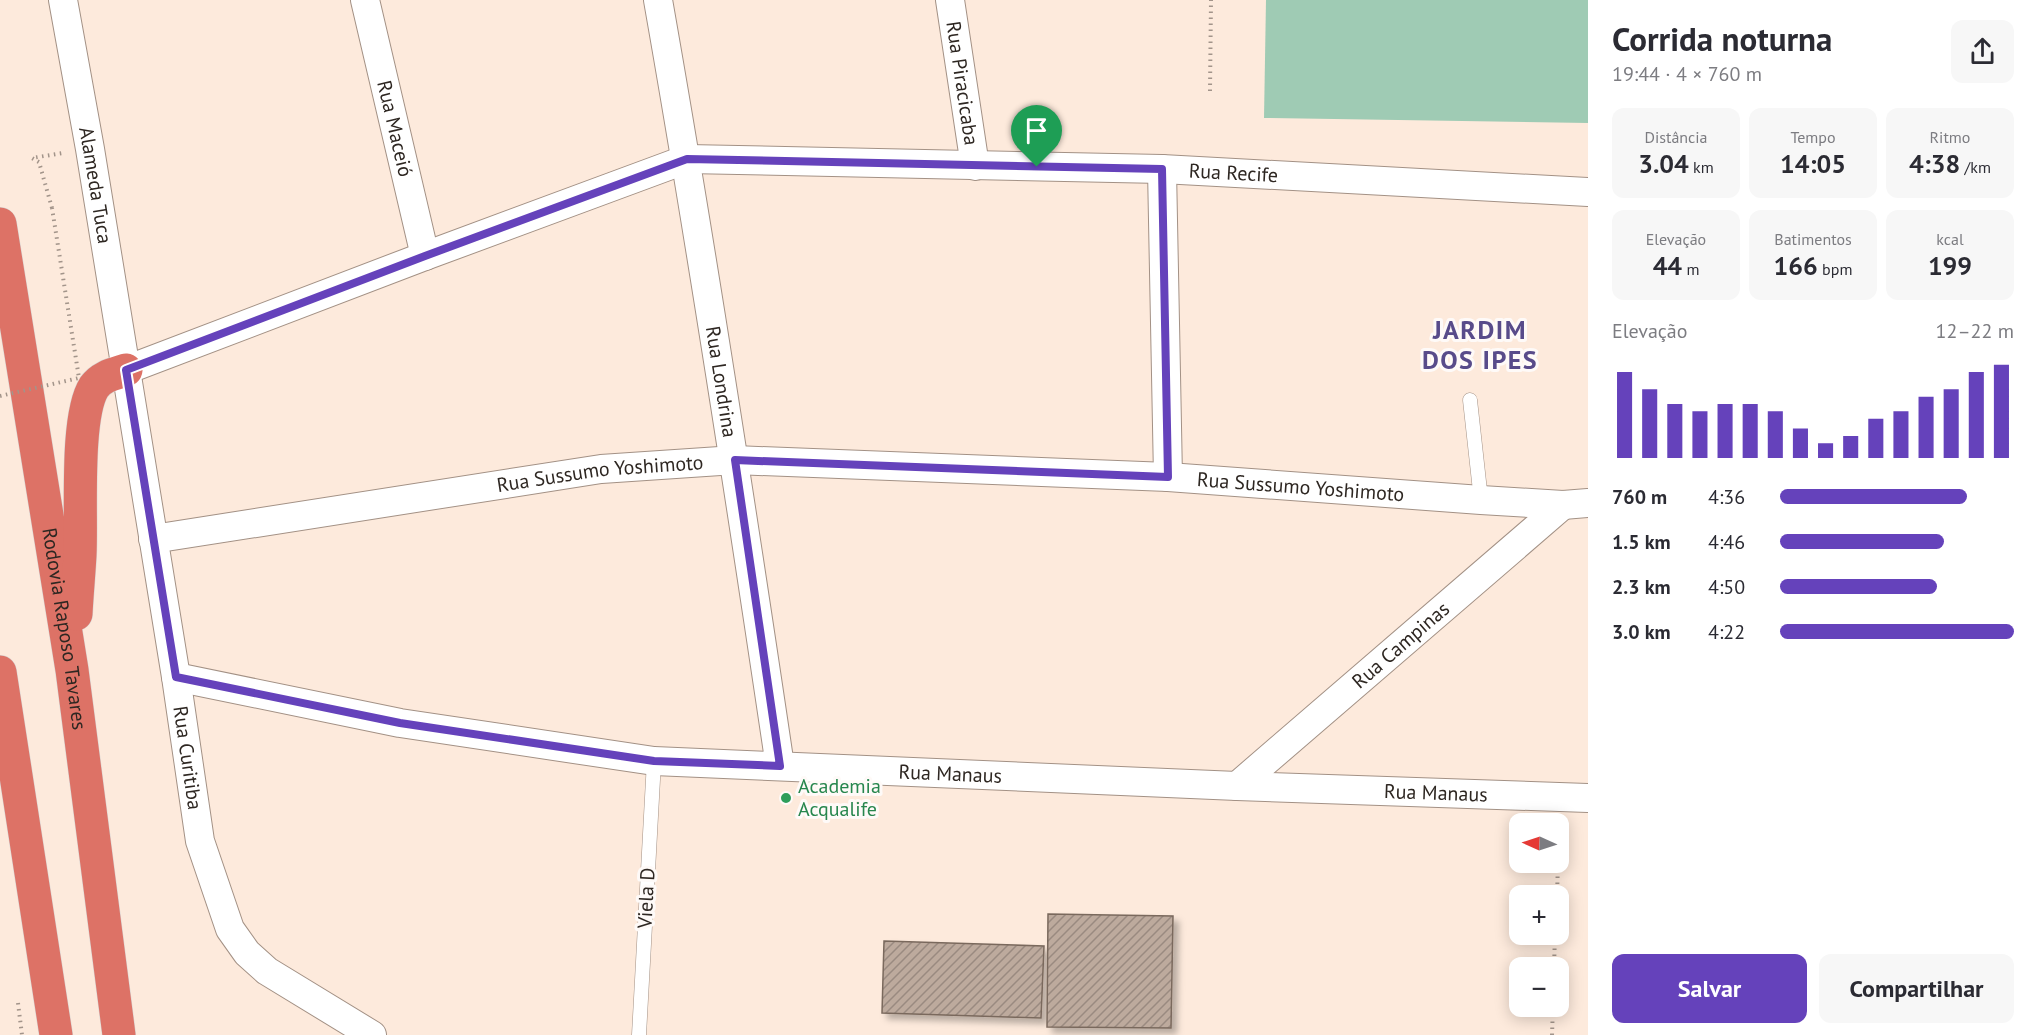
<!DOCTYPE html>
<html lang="pt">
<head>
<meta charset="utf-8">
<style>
	body { margin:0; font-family:"PT Sans",sans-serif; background:#f7f7f7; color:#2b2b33; height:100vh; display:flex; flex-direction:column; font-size:22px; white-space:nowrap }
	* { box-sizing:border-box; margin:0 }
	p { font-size:20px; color:#7c7c81 }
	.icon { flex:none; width:33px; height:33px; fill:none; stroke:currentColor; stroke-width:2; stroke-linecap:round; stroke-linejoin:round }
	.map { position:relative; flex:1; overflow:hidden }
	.drawer { display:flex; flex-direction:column; background:#fff; width:450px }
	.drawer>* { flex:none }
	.needle { width:39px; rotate:273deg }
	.controls { position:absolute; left:1509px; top:813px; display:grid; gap:12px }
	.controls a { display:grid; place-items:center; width:60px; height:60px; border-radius:12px; background:#fff; box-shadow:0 3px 15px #0003; font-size:30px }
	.pin { position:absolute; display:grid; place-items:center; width:51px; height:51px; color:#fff; margin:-62px -26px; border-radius:50% 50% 50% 0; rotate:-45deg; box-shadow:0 0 6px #0007 }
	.pin .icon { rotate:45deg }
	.round { display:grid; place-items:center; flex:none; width:63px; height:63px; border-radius:12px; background:#f7f7f7 }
	.summary { display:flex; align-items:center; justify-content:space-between; height:102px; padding:0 24px }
	h1 { font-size:33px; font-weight:700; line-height:45px }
	.metrics { display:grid; grid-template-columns:repeat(3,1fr); gap:9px; height:102px; padding:6px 24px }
	.metrics div { display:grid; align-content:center; border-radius:12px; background:#f7f7f7; text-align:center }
	.metrics b { font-size:26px; font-weight:700 }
	.metrics small { font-size:16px; font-weight:400 }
	.metrics p { font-size:16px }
	.chart { height:168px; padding:12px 24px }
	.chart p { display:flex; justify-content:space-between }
	.chart svg { width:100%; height:108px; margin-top:6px; stroke:#6542bb; stroke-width:6 }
	.primary-button { display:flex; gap:12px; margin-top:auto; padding:12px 24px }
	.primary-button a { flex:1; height:69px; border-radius:12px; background:#6542bb; color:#fff; font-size:24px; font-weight:700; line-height:69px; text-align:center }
	.primary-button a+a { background:#f7f7f7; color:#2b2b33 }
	ul { padding:0 24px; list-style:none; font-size:20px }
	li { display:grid; grid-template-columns:96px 72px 1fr; align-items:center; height:45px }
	li i { height:15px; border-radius:8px; background:#6542bb }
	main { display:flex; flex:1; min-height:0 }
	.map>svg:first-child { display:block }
	.green { fill:#9fcbb4 }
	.building { fill:url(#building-hatch); stroke:#7a695d; stroke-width:1.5; filter:url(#shadow) }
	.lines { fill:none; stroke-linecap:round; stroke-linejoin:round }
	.lane-casing { stroke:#a39185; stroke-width:15 }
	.street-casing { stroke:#a39185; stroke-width:30 }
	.highway-casing { stroke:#d5d4d3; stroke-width:34 }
	.path { stroke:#a2948a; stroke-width:4; stroke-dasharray:1.5 4.5; stroke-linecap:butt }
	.lane { stroke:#fff; stroke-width:14 }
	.street { stroke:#fff; stroke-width:28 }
	.highway { stroke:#dd7266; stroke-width:33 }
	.path-bridge { stroke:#a2948a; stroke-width:4; stroke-dasharray:1.5 4.5; stroke-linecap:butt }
	.route-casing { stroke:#fff; stroke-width:12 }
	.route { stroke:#6542bb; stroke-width:8 }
	.leisure-dot { fill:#2e9e5b; stroke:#fefaf8; stroke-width:2 }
	.labels { text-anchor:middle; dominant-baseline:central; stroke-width:6; stroke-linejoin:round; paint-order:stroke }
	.street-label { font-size:20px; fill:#2e2722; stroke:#fefaf8 }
	.leisure-label { font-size:20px; fill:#27864d; stroke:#fefaf8; text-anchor:start }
	.district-label { font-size:26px; font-weight:bold; letter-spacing:1.5px; fill:#584b8a; stroke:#fefaf8 }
</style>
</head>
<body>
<main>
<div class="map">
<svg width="1588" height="1035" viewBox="0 0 1588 1035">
	<defs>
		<pattern id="building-hatch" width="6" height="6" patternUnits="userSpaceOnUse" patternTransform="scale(1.5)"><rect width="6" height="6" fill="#bdaa9d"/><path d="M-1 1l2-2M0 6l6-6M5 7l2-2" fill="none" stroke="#9a8a80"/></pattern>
		<filter id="shadow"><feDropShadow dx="5.5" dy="5.5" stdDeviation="3" flood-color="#0004"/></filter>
	</defs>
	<rect width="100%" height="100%" fill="#fdeadc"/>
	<polygon class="green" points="1266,0 1588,0 1588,123 1264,118"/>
	<g class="building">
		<polygon points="1048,914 1173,916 1171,1028 1047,1027"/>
		<polygon points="884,941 1044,946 1041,1018 882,1013"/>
	</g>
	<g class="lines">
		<g class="lane-casing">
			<g id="lane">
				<polyline points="1470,400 1481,500"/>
				<polyline points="639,1035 654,761"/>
			</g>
		</g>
		<g class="street-casing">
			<g id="street">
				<path id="s1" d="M 63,0 L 90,149 L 176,677 L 200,841 L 230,929 L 247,953 L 267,971 L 372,1035"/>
				<path id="s2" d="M 365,0 L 425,256"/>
				<path id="s3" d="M 658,0 C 703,255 742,510 780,766"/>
				<path id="s4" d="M 950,0 L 975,166"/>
				<polyline points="1162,169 1168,477"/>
				<path id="s5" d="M 126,370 L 425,256 L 687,159 L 1162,169 L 1588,192"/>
				<path id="s6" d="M 153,539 L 601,469 L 735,460 L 1168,477 L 1481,500 L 1563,505 L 1588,503"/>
				<path id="s7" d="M 176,677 L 400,723 L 654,761 L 1237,786 L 1588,798"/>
				<path id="s8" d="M 1237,786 L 1563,505"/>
			</g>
		</g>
		<g class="highway-casing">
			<g id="highway">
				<path id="s9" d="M 0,224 L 72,670 L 119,1035"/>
				<path d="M 76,614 C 77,594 79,574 80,555 C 82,516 75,417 94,387 C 102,376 114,374 126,370"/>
				<polyline points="0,672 56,1035"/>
			</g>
		</g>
		<g class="path">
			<polyline points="1210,91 1211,0"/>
			<polyline points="52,208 39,162 32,158 63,153"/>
			<polyline points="1558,854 1560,825"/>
			<polyline points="1557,896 1558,862"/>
			<polyline points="1554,968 1555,934"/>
			<polyline points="18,1003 22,1035"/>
			<polyline points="1552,1035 1553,1006"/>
		</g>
		<use href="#lane" class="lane"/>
		<use href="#street" class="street"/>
		<use href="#highway" class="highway"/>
		<polyline class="path-bridge" points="0,396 79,378 52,208"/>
	</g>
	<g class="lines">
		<g class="route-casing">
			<polygon id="route" points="687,159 1162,169 1168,477 735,460 780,766 654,761 400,723 176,677 126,370 425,256"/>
		</g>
		<use href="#route" class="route"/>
	</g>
	<circle class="leisure-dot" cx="786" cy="798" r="6"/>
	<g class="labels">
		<g class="street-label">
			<text stroke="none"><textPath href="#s4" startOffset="84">Rua Piracicaba</textPath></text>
			<text stroke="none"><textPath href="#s2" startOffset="132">Rua Maceió</textPath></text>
			<text stroke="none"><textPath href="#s5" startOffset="1146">Rua Recife</textPath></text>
			<text stroke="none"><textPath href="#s1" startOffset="188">Alameda Tuca</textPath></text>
			<text stroke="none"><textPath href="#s3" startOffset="387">Rua Londrina</textPath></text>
			<text stroke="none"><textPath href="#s6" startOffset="452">Rua Sussumo Yoshimoto</textPath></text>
			<text stroke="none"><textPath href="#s6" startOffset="1154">Rua Sussumo Yoshimoto</textPath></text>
			<text stroke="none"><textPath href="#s9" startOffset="410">Rodovia Raposo Tavares</textPath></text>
			<text stroke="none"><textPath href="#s8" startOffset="216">Rua Campinas</textPath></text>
			<text stroke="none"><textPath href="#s1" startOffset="768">Rua Curitiba</textPath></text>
			<text stroke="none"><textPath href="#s7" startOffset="782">Rua Manaus</textPath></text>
			<text stroke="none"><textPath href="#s7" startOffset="1268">Rua Manaus</textPath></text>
			<text transform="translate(646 898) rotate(-87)">Viela D</text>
		</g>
		<g class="leisure-label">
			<text x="798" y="786">Academia<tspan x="798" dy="23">Acqualife</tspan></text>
		</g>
		<g class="district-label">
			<text x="1480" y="329">JARDIM<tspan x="1480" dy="30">DOS IPES</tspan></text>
		</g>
	</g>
</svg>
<div class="controls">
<a><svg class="needle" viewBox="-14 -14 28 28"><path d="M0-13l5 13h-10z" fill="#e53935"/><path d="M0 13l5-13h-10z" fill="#7c7c81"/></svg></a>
<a>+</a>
<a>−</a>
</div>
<div class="pin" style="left:1037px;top:167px;background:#1e9e55"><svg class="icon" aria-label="arrive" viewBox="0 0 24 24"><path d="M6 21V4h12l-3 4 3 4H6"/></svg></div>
</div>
<section class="drawer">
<div class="summary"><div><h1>Corrida noturna</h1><p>19:44 · 4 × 760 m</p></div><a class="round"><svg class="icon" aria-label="share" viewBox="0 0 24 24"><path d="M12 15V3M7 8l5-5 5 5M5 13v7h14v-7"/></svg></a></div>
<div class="metrics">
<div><p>Distância</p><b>3.04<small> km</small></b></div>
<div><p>Tempo</p><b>14:05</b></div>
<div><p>Ritmo</p><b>4:38<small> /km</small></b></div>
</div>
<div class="metrics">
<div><p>Elevação</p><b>44<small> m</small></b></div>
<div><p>Batimentos</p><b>166<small> bpm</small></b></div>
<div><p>kcal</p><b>199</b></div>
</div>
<div class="chart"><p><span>Elevação</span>12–22 m</p>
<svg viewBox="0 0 160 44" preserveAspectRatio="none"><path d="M5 44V9M15 44V16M25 44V22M35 44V25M45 44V22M55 44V22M65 44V25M75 44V32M85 44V38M95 44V35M105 44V28M115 44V25M125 44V19M135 44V16M145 44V9M155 44V6"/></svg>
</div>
<ul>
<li><b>760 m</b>4:36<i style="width:80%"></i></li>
<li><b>1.5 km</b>4:46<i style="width:70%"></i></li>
<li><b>2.3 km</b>4:50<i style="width:67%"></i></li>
<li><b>3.0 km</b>4:22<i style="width:100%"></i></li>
</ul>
<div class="primary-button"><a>Salvar</a><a>Compartilhar</a></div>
</section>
</main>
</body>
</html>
